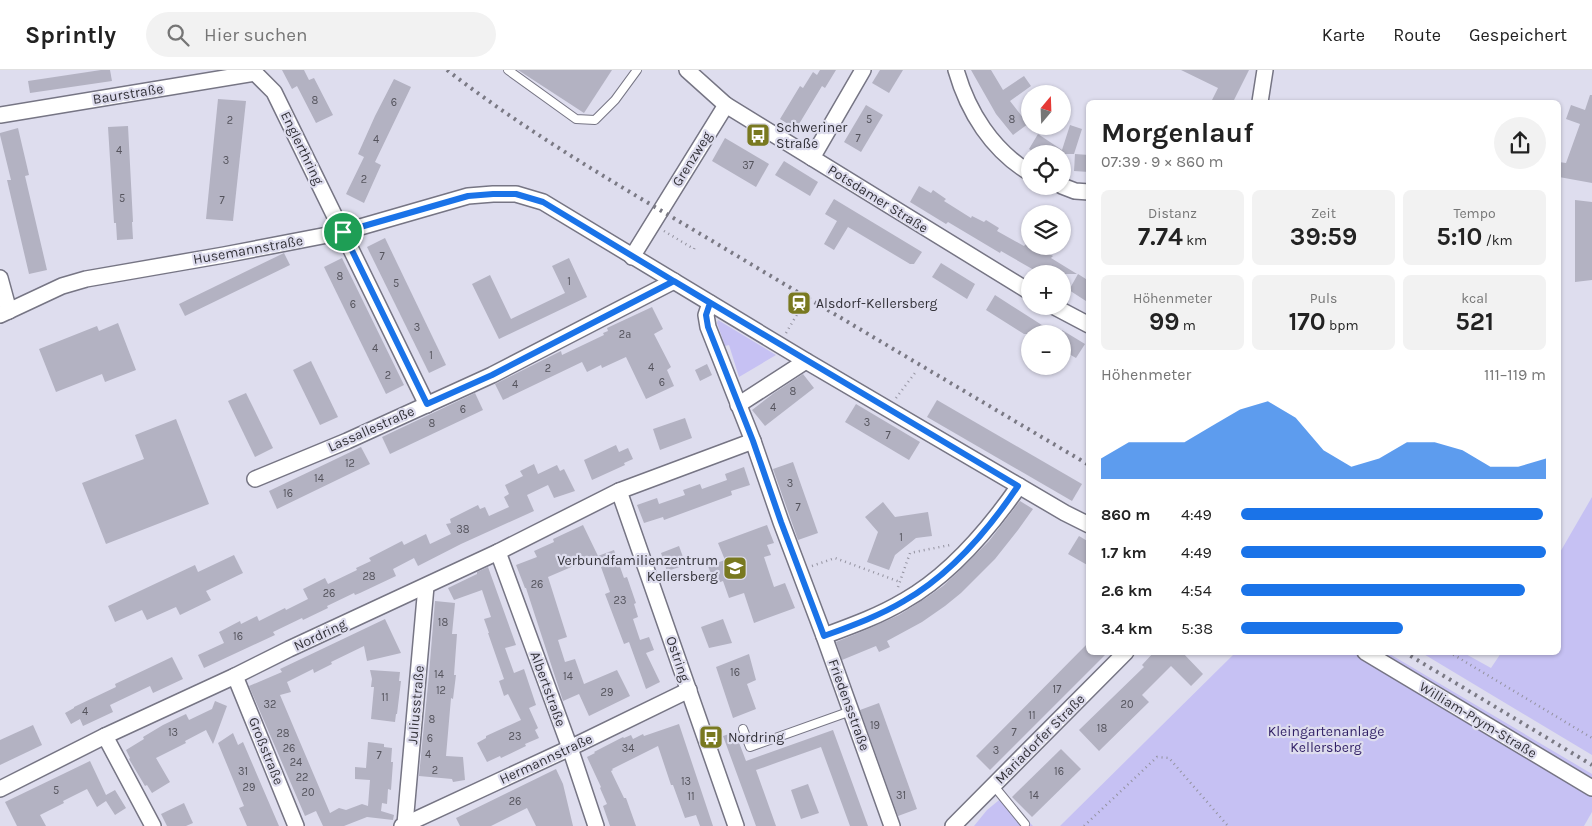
<!DOCTYPE html>
<html lang="de">
<head>
<meta charset="utf-8">
<style>
	body { margin:0; font-family:Karla,sans-serif; background:#f2f2f2; color:#222; height:100vh; display:flex; flex-direction:column; font-size:19px; white-space:nowrap }
	* { box-sizing:border-box; margin:0 }
	p { font-size:16px; color:#767676 }
	.icon { flex:none; width:28px; height:28px; fill:none; stroke:currentColor; stroke-width:2; stroke-linecap:round; stroke-linejoin:round }
	.map { position:relative; flex:1; overflow:hidden }
	.panel { position:absolute; left:1086px; top:30px; width:475px; height:555px; display:flex; flex-direction:column; background:#fff; border-radius:8px; box-shadow:0 1px 4px #0004 }
	.panel>* { flex:none }
	.needle { width:32px; rotate:19deg }
	.tools { position:absolute; left:1021px; top:15px; display:grid; gap:10px }
	.tools a { display:grid; place-items:center; width:50px; height:50px; border-radius:50%; background:#fff; box-shadow:0 1px 4px #0004; font-size:25px }
	.pin { position:absolute; display:grid; place-items:center; width:42px; height:42px; color:#fff; margin:-21px; border:2px solid #fff; border-radius:50%; box-shadow:0 1px 5px #0007 }
	.round { display:grid; place-items:center; flex:none; width:52px; height:52px; border-radius:26px; background:#f2f2f2 }
	.overview { display:flex; align-items:center; justify-content:space-between; height:85px; padding:0 15px }
	h1 { font-size:28px; font-weight:700; line-height:38px }
	.figures { display:grid; grid-template-columns:repeat(3,1fr); gap:8px; height:85px; padding:5px 15px }
	.figures div { display:grid; align-content:center; border-radius:8px; background:#f2f2f2; text-align:center }
	.figures b { font-size:25px; font-weight:700 }
	.figures small { font-size:14px; font-weight:400 }
	.figures p { font-size:14px }
	.chart { height:140px; padding:10px 15px }
	.chart p { display:flex; justify-content:space-between }
	.chart svg { width:100%; height:90px; margin-top:5px; fill:#1a73e8; opacity:.7 }
	ul { padding:0 15px; list-style:none; font-size:16px }
	li { display:grid; grid-template-columns:80px 60px 1fr; align-items:center; height:38px }
	li i { height:12px; border-radius:6px; background:#1a73e8 }
	header { display:flex; align-items:center; gap:30px; box-sizing:border-box; height:70px; padding:0 25px; background:#fff; border-bottom:1px solid #e0e0e0 }
	header strong { font-size:24px }
	nav { display:flex; gap:28px; margin-inline-start:auto; font-size:18px }
	.search { width:350px; height:45px; background:#f2f2f2; display:flex; align-items:center; gap:12px; box-sizing:border-box; padding:0 18px; border-radius:28px; color:#767676; font-size:19px }
	.map>svg:first-child { display:block }
	.green { fill:#c6c1f3 }
	.building { fill:#b3b2c2 }
	.lines { fill:none; stroke-linecap:round; stroke-linejoin:round }
	.lane-casing { stroke:#767584; stroke-width:10 }
	.street-casing { stroke:#767584; stroke-width:18 }
	.path { stroke:#93929f; stroke-width:2.5; stroke-dasharray:1 4; stroke-linecap:butt }
	.lane { stroke:#fff; stroke-width:8 }
	.street { stroke:#fff; stroke-width:15 }
	.rail { stroke:#7a7984; stroke-width:4; stroke-dasharray:2.5 5; stroke-linecap:butt }
	.route-casing { stroke:#fff; stroke-width:10 }
	.route { stroke:#1a73e8; stroke-width:6 }
	.labels { text-anchor:middle; dominant-baseline:central; stroke-width:4.5; stroke-linejoin:round; paint-order:stroke }
	.number-label { font-size:11px; fill:#54535c }
	.street-label { font-size:14px; fill:#34333a; stroke:#deddee }
	.poi-label { font-size:14px; fill:#34333a; stroke:#deddee; text-anchor:start }
	.park-label { font-size:14px; fill:#301f65; stroke:#deddee }
</style>
</head>
<body>
<header>
<strong>Sprintly</strong>
<div class="search"><svg class="icon" aria-label="search" viewBox="0 0 24 24"><circle cx="10" cy="10" r="6"/><path d="M15 15l6 6"/></svg>Hier suchen</div>
<nav><a>Karte</a><a>Route</a><a>Gespeichert</a></nav>
</header>
<div class="map">
<svg width="1592" height="756" viewBox="0 0 1592 756">
	<rect width="100%" height="100%" fill="#deddee"/>
	<g class="green">
		<polygon points="718,250 776,285 739,307 729,275 725,276 717,253"/>
		<polygon points="1592,427 1592,685 1422,583 1464,583 1491,598 1501,583 1559,582 1559,484"/>
		<polygon points="1235,583 1388,583 1592,704 1592,742 1584,756 1060,756"/>
		<polygon points="1004,726 1033,756 974,756 987,740"/>
	</g>
	<g class="building">
		<polygon points="101,0 110,0 112,11 30,23 28,11"/>
		<polygon points="282,0 304,0 309,10 314,8 333,45 316,53 297,16 292,19"/>
		<polygon points="518,0 612,0 584,43"/>
		<polygon points="820,0 836,0 825,18 822,16 796,59 780,49 800,16 803,18 813,2 817,5"/>
		<polygon points="880,0 903,0 889,23 872,13"/>
		<polygon points="971,0 991,0 1003,20 1024,6 1031,16 1010,31 1028,54 1013,65 996,44"/>
		<polygon points="1181,0 1249,0 1233,32 1211,32 1218,18"/>
		<polygon points="394,9 411,17 375,92 381,95 364,133 346,124 364,87 358,84 375,46"/>
		<polygon points="1590,25 1592,25 1592,113 1559,107 1559,92 1566,93 1580,54 1566,49 1571,35 1585,40"/>
		<polygon points="218,29 246,31 233,151 206,149"/>
		<polygon points="866,35 883,45 861,82 844,72"/>
		<polygon points="1070,55 1082,59 1074,84 1036,84 1029,79 1038,64 1062,80"/>
		<polygon points="128,56 133,152 132,152 133,169 117,170 116,153 114,153 108,57"/>
		<polygon points="18,58 29,105 25,106 47,200 29,204 7,110 11,110 0,65 0,63"/>
		<polygon points="725,68 769,94 756,117 712,91"/>
		<polygon points="1075,84 1089,85 1089,102 1074,101"/>
		<polygon points="784,91 818,112 810,126 775,105"/>
		<polygon points="919,116 931,123 933,120 946,129 944,131 971,148 972,146 984,152 986,150 999,158 997,161 1024,176 1026,174 1037,180 1039,178 1053,186 1051,188 1077,204 1041,204 1001,181 1000,183 948,152 946,154 910,132"/>
		<polygon points="834,129 922,182 914,194 910,194 848,157 834,180 824,174 837,151 825,144"/>
		<polygon points="1575,130 1592,132 1592,210 1575,212"/>
		<polygon points="385,168 446,295 429,303 367,177"/>
		<polygon points="284,183 290,195 185,246 179,234"/>
		<polygon points="342,188 404,315 386,324 324,197"/>
		<polygon points="569,188 587,227 499,269 472,214 490,205 511,249 565,223 552,196"/>
		<polygon points="941,193 975,214 967,229 932,207"/>
		<polygon points="1078,204 1089,211 1089,233 1069,220"/>
		<polygon points="995,225 1012,236 1056,264 1024,264 986,240"/>
		<polygon points="652,237 663,259 654,264 671,297 667,300 674,316 646,329 626,287 602,298 601,295 587,302 582,292 503,330 495,314 561,281 562,285 604,265 603,263 608,261 607,258"/>
		<polygon points="118,253 136,300 105,312 102,304 56,322 39,279 97,256 99,261"/>
		<polygon points="1062,260 1085,274 1076,288 1062,280"/>
		<polygon points="311,291 338,347 320,355 293,300"/>
		<polygon points="707,294 712,305 700,311 695,300"/>
		<polygon points="803,304 814,318 765,356 752,340 774,323"/>
		<polygon points="246,323 273,378 255,387 228,331"/>
		<polygon points="475,323 483,340 390,384 382,367"/>
		<polygon points="937,330 1082,414 1072,431 927,347"/>
		<polygon points="856,334 920,372 909,390 845,352"/>
		<polygon points="685,348 692,368 660,380 653,359"/>
		<polygon points="176,349 209,434 106,474 82,413 144,389 135,365"/>
		<polygon points="616,375 619,382 628,378 633,389 624,393 625,395 592,410 584,390"/>
		<polygon points="361,377 370,394 277,439 269,421"/>
		<polygon points="793,392 818,463 798,470 773,399"/>
		<polygon points="534,394 538,404 557,395 560,401 564,399 575,421 554,428 548,415 527,425 534,441 461,474 418,496 414,488 393,499 396,506 360,523 355,525 354,523 327,536 328,538 303,550 302,548 273,562 275,565 204,598 198,585 224,573 219,562 240,551 241,554 257,546 259,551 285,538 286,540 308,529 303,519 325,508 328,514 357,500 356,498 371,491 369,488 402,471 404,475 426,464 430,474 451,464 446,454 451,453 450,449 478,435 480,439 485,437 489,446 509,437 504,427 509,424 505,415 523,406 520,401"/>
		<polygon points="744,397 750,415 731,421 732,425 664,450 663,447 644,453 637,435 657,428 659,434 685,425 683,420 700,414 702,419 727,410 725,404"/>
		<polygon points="1020,431 1033,439 1018,460 995,489 961,523 945,536 922,552 887,571 890,577 879,582 876,576 842,590 836,572 868,559 899,545 926,528 943,516 959,501 989,471"/>
		<polygon points="883,432 895,447 928,442 932,466 916,468 895,485 889,500 867,492 878,462 865,447"/>
		<polygon points="583,455 598,486 614,480 624,508 627,507 636,533 634,534 638,547 633,549 640,570 649,567 654,580 646,583 660,612 646,619 629,572 624,574 605,524 610,522 597,486 548,507 567,567 558,570 565,592 575,589 584,614 617,600 630,626 589,646 579,624 563,631 526,518 525,518 516,495 537,487 534,481 554,472 553,469"/>
		<polygon points="767,455 774,473 767,475 771,485 764,487 774,517 785,513 795,538 754,553 744,523 729,528 723,511 715,514 708,496 725,490 718,473"/>
		<polygon points="1079,466 1089,472 1089,496 1068,484"/>
		<polygon points="679,476 686,495 667,501 661,483"/>
		<polygon points="234,485 243,503 206,521 211,530 180,545 176,537 147,550 142,540 115,552 108,536 195,495 198,502"/>
		<polygon points="488,497 516,575 505,578 514,603 524,599 536,635 529,638 538,658 535,660 539,668 525,674 526,676 501,688 500,686 487,692 477,673 486,668 486,666 521,650 508,624 504,626 499,611 504,609 488,563 489,563 484,549 491,547 482,520 454,530 448,518 477,504 477,502"/>
		<polygon points="435,531 455,533 452,564 457,564 454,605 456,605 453,629 451,628 446,686 463,687 465,710 453,712 452,709 419,706 429,604"/>
		<polygon points="385,549 401,583 367,591 364,576 331,592 332,594 314,603 313,599 287,612 291,622 280,625 330,743 339,738 346,740 362,734 368,736 370,710 355,709 355,697 366,698 368,672 384,674 384,677 392,678 391,692 393,692 391,720 388,719 387,734 382,733 381,741 394,745 393,750 367,747 344,756 323,756 316,741 305,746 249,616 282,602 280,599"/>
		<polygon points="723,549 732,573 709,578 701,557"/>
		<polygon points="1089,572 1089,582 1108,582 990,700 976,686"/>
		<polygon points="1154,582 1182,582 1203,604 1191,616 1171,596 1142,625 1149,632 1099,681 1079,660 1144,597 1142,595"/>
		<polygon points="749,584 756,610 747,614 756,639 733,648 716,597"/>
		<polygon points="172,587 183,609 153,623 150,616 110,635 113,642 83,656 80,649 71,654 65,643 74,638 74,637 116,617 115,614"/>
		<polygon points="370,600 400,602 399,611 401,611 397,644 396,644 395,652 371,649 374,617 371,617 372,609"/>
		<polygon points="215,631 227,636 213,674 206,660 185,671 186,673 156,688 170,712 152,723 147,715 145,716 129,689 130,688 126,680 144,669 143,667 163,655 186,644 189,650 212,639"/>
		<polygon points="879,633 917,739 898,746 860,640"/>
		<polygon points="679,654 713,756 700,756 696,745 685,748 673,715 671,715 658,676 612,699 613,700 611,701 624,728 626,728 636,756 610,756 603,736 607,734 600,718 601,717 587,687 595,683 594,682 623,667 624,668 631,665 633,669 643,664 644,666"/>
		<polygon points="33,655 42,675 0,695 0,670"/>
		<polygon points="833,660 868,756 850,756 821,677 756,700 776,756 756,756 723,666 735,662 746,691"/>
		<polygon points="233,663 238,675 243,672 279,756 247,756 239,738 244,736 218,673"/>
		<polygon points="1061,679 1081,699 1032,747 1012,727"/>
		<polygon points="90,691 106,725 115,720 126,738 115,745 106,731 97,737 87,719 63,731 64,733 40,745 46,756 17,756 5,732"/>
		<polygon points="556,699 563,714 573,756 536,756 527,738 491,756 460,756 456,748"/>
		<polygon points="808,714 819,743 801,749 791,720"/>
		<polygon points="184,733 193,753 186,756 167,756 161,744"/>
	</g>
	<g class="lines">
		<g class="lane-casing">
			<g id="lane">
				<polyline points="508,0 576,49 595,50 615,30 637,0"/>
				<polyline points="743,659 750,677 851,641"/>
				<polyline points="994,716 1025,754"/>
			</g>
		</g>
		<g class="street-casing">
			<g id="street">
				<polyline points="252,0 274,22 427,335"/>
				<polyline points="687,0 726,35 1030,222"/>
				<path d="M 956,0 C 968,42 992,80 1030,103"/>
				<polyline points="1260,32 1265,0"/>
				<polyline points="0,45 255,3"/>
				<polyline points="812,88 863,0"/>
				<polyline points="1062,116 1075,121 1089,122"/>
				<polyline points="632,187 726,35"/>
				<polyline points="0,208 9,241"/>
				<polyline points="710,233 706,245 708,257 753,371 781,452 824,566 892,756"/>
				<polyline points="1053,236 1089,255"/>
				<polyline points="0,245 62,216 86,209 224,185 343,162 468,126 493,124 516,124 543,132 806,291 1065,443 1089,455"/>
				<polyline points="738,335 806,291"/>
				<polyline points="255,409 347,371 492,305 674,211"/>
				<polyline points="619,421 736,756"/>
				<polyline points="498,482 570,678 596,756"/>
				<path d="M 824,566 C 851,556 879,546 904,531 C 950,505 989,459 1019,416"/>
				<polyline points="1365,582 1592,718"/>
				<polyline points="235,606 296,756"/>
				<polyline points="105,666 153,756"/>
				<polyline points="0,719 105,666 235,606 289,579 498,482 619,421 753,371"/>
				<polyline points="405,754 426,516"/>
				<polyline points="402,756 570,678 689,620"/>
				<polyline points="953,756 1126,582"/>
			</g>
		</g>
		<g class="path">
			<polyline points="664,161 694,179 695,176"/>
			<polyline points="786,263 802,236"/>
			<polyline points="896,328 915,303"/>
			<polyline points="812,496 835,488 900,512"/>
			<polyline points="898,517 910,483 950,475"/>
			<polyline points="1449,582 1592,668"/>
			<polyline points="1084,756 1157,687 1169,688 1228,756"/>
		</g>
		<use href="#lane" class="lane"/>
		<use href="#street" class="street"/>
		<g class="rail">
			<path d="M 447,0 C 531,65 623,118 714,172 C 839,247 964,321 1089,395"/>
			<polyline points="1404,582 1592,695"/>
		</g>
	</g>
	<g class="lines">
		<g class="route-casing">
			<path id="route" d="M 343,162 L 468,126 L 493,124 L 516,124 L 543,132 L 710,233 L 706,245 L 708,257 L 753,371 L 781,452 L 824,566 C 851,556 879,546 904,531 C 950,505 989,459 1018,416 C 904,348 789,280 674,211 L 492,305 L 427,334 L 343,162"/>
		</g>
		<use href="#route" class="route"/>
	</g>
	<defs>
		<g id="bus-square" transform="scale(1.25)"><rect x="-9" y="-9" width="18" height="18" rx="4" fill="#797920" stroke="#deddee"/><path d="M-5-6H5V4H4V6H2V4H-2V6H-4V4H-5ZM-3.5-4V0h7V-4ZM-3.5 1.2v1.5H-2V1.2ZM2 1.2v1.5H3.5V1.2Z" fill="#fff"/></g>
		<g id="station-square" transform="scale(1.25)"><rect x="-9" y="-9" width="18" height="18" rx="4" fill="#797920" stroke="#deddee"/><path d="M-3-6H3Q5-6 5-4V2Q5 4 3 4L4.5 6H3L1.5 4h-3L-3 6H-4.5L-3 4Q-5 4-5 2V-4Q-5-6-3-6ZM-3.5-4v3h7v-3ZM-3.5 1v1.5H-2V1ZM2 1v1.5H3.5V1Z" fill="#fff"/></g>
		<g id="school-square" transform="scale(1.25)"><rect x="-9" y="-9" width="18" height="18" rx="4" fill="#797920" stroke="#deddee"/><path d="M0-5L7-2L0 1L-7-2ZM-4 1L0 2.5L4 1V4Q0 6-4 4Z" fill="#fff"/></g>
	</defs>
	<g fill-rule="evenodd">
		<use href="#bus-square" x="758" y="65"/>
		<use href="#station-square" x="799" y="233"/>
		<use href="#school-square" x="735" y="498"/>
		<use href="#bus-square" x="711" y="667"/>
	</g>
	<g class="labels">
		<g class="number-label">
			<text x="315" y="30">8</text>
			<text x="394" y="32">6</text>
			<text x="869" y="49">5</text>
			<text x="1012" y="49">8</text>
			<text x="230" y="50">2</text>
			<text x="858" y="68">7</text>
			<text x="376" y="69">4</text>
			<text x="119" y="80">4</text>
			<text x="226" y="90">3</text>
			<text x="748" y="95">37</text>
			<text x="364" y="109">2</text>
			<text x="122" y="128">5</text>
			<text x="222" y="130">7</text>
			<text x="382" y="186">7</text>
			<text x="340" y="206">8</text>
			<text x="569" y="211">1</text>
			<text x="396" y="213">5</text>
			<text x="353" y="234">6</text>
			<text x="417" y="257">3</text>
			<text x="625" y="264">2a</text>
			<text x="375" y="278">4</text>
			<text x="431" y="285">1</text>
			<text x="651" y="297">4</text>
			<text x="548" y="298">2</text>
			<text x="388" y="305">2</text>
			<text x="662" y="312">6</text>
			<text x="515" y="314">4</text>
			<text x="793" y="321">8</text>
			<text x="773" y="337">4</text>
			<text x="463" y="339">6</text>
			<text x="867" y="352">3</text>
			<text x="432" y="353">8</text>
			<text x="888" y="365">7</text>
			<text x="350" y="393">12</text>
			<text x="319" y="408">14</text>
			<text x="790" y="413">3</text>
			<text x="288" y="423">16</text>
			<text x="798" y="437">7</text>
			<text x="463" y="459">38</text>
			<text x="901" y="467">1</text>
			<text x="369" y="506">28</text>
			<text x="537" y="514">26</text>
			<text x="329" y="523">26</text>
			<text x="620" y="530">23</text>
			<text x="443" y="552">18</text>
			<text x="238" y="566">16</text>
			<text x="735" y="602">16</text>
			<text x="439" y="604">14</text>
			<text x="568" y="606">14</text>
			<text x="1057" y="619">17</text>
			<text x="441" y="620">12</text>
			<text x="607" y="622">29</text>
			<text x="385" y="627">11</text>
			<text x="270" y="634">32</text>
			<text x="1127" y="634">20</text>
			<text x="85" y="641">4</text>
			<text x="1032" y="645">11</text>
			<text x="432" y="649">8</text>
			<text x="875" y="655">19</text>
			<text x="1102" y="658">18</text>
			<text x="173" y="662">13</text>
			<text x="1014" y="662">7</text>
			<text x="283" y="663">28</text>
			<text x="515" y="666">23</text>
			<text x="430" y="668">6</text>
			<text x="289" y="678">26</text>
			<text x="628" y="678">34</text>
			<text x="996" y="680">3</text>
			<text x="428" y="684">4</text>
			<text x="379" y="685">7</text>
			<text x="296" y="692">24</text>
			<text x="435" y="700">2</text>
			<text x="243" y="701">31</text>
			<text x="1059" y="701">16</text>
			<text x="302" y="707">22</text>
			<text x="686" y="711">13</text>
			<text x="249" y="717">29</text>
			<text x="56" y="720">5</text>
			<text x="308" y="722">20</text>
			<text x="901" y="725">31</text>
			<text x="1034" y="725">14</text>
			<text x="691" y="726">11</text>
			<text x="515" y="731">26</text>
		</g>
		<g class="street-label">
			<text transform="translate(128 24) rotate(-9)">Baurstraße</text>
			<text transform="translate(302 78) rotate(64)">Englerthring</text>
			<text transform="translate(692 89) rotate(-58)">Grenzweg</text>
			<text transform="translate(878 129) rotate(32)">Potsdamer Straße</text>
			<text transform="translate(248 180) rotate(-10)">Husemannstraße</text>
			<text transform="translate(371 359) rotate(-24)">Lassallestraße</text>
			<text transform="translate(320 565) rotate(-25)">Nordring</text>
			<text transform="translate(678 589) rotate(71)">Ostring</text>
			<text transform="translate(548 619) rotate(70)">Albertstraße</text>
			<text transform="translate(416 635) rotate(-85)">Juliusstraße</text>
			<text transform="translate(849 635) rotate(70)">Friedensstraße</text>
			<text transform="translate(1478 650) rotate(31)">William-Prym-Straße</text>
			<text transform="translate(1040 669) rotate(-45)">Mariadorfer Straße</text>
			<text transform="translate(266 681) rotate(68)">Großstraße</text>
			<text transform="translate(546 689) rotate(-25)">Hermannstraße</text>
		</g>
		<g class="poi-label">
			<text x="776" y="57">Schweriner<tspan x="776" dy="16">Straße</tspan></text>
			<text x="816" y="233">Alsdorf-Kellersberg</text>
			<text x="718" y="490" text-anchor="end">Verbundfamilienzentrum<tspan x="718" dy="16">Kellersberg</tspan></text>
			<text x="728" y="667">Nordring</text>
		</g>
		<g class="park-label">
			<text x="1326" y="661">Kleingartenanlage<tspan x="1326" dy="16">Kellersberg</tspan></text>
		</g>
	</g>
</svg>
<div class="tools">
<a><svg class="needle" viewBox="-14 -14 28 28"><path d="M0-13l5 13h-10z" fill="#e53935"/><path d="M0 13l5-13h-10z" fill="#767676"/></svg></a>
<a><svg class="icon" aria-label="locate" viewBox="0 0 24 24"><circle cx="12" cy="12" r="6"/><path d="M12 2v4M12 18v4M2 12h4M18 12h4"/></svg></a>
<a><svg class="icon" aria-label="layers" viewBox="0 0 24 24"><path d="M12 4l9 5-9 5-9-5zM3 14l9 5 9-5"/></svg></a>
<a>+</a>
<a>−</a>
</div>
<div class="pin" style="left:343px;top:162px;background:#1e9e55"><svg class="icon" aria-label="arrive" viewBox="0 0 24 24"><path d="M6 21V4h12l-3 4 3 4H6"/></svg></div>
<section class="panel">
<div class="overview"><div><h1>Morgenlauf</h1><p>07:39 · 9 × 860 m</p></div><a class="round"><svg class="icon" aria-label="share" viewBox="0 0 24 24"><path d="M12 15V3M7 8l5-5 5 5M5 13v7h14v-7"/></svg></a></div>
<div class="figures">
<div><p>Distanz</p><b>7.74<small> km</small></b></div>
<div><p>Zeit</p><b>39:59</b></div>
<div><p>Tempo</p><b>5:10<small> /km</small></b></div>
</div>
<div class="figures">
<div><p>Höhenmeter</p><b>99<small> m</small></b></div>
<div><p>Puls</p><b>170<small> bpm</small></b></div>
<div><p>kcal</p><b>521</b></div>
</div>
<div class="chart"><p><span>Höhenmeter</span>111–119 m</p>
<svg viewBox="0 0 160 44" preserveAspectRatio="none"><path d="M0 44V34L10 26L20 26L30 26L40 18L50 10L60 6L70 14L80 30L90 38L100 34L110 26L120 26L130 30L140 38L150 38L160 34V44z"/></svg>
</div>
<ul>
<li><b>860 m</b>4:49<i style="width:99%"></i></li>
<li><b>1.7 km</b>4:49<i style="width:100%"></i></li>
<li><b>2.6 km</b>4:54<i style="width:93%"></i></li>
<li><b>3.4 km</b>5:38<i style="width:53%"></i></li>
</ul>
</section>
</div>
</body>
</html>
